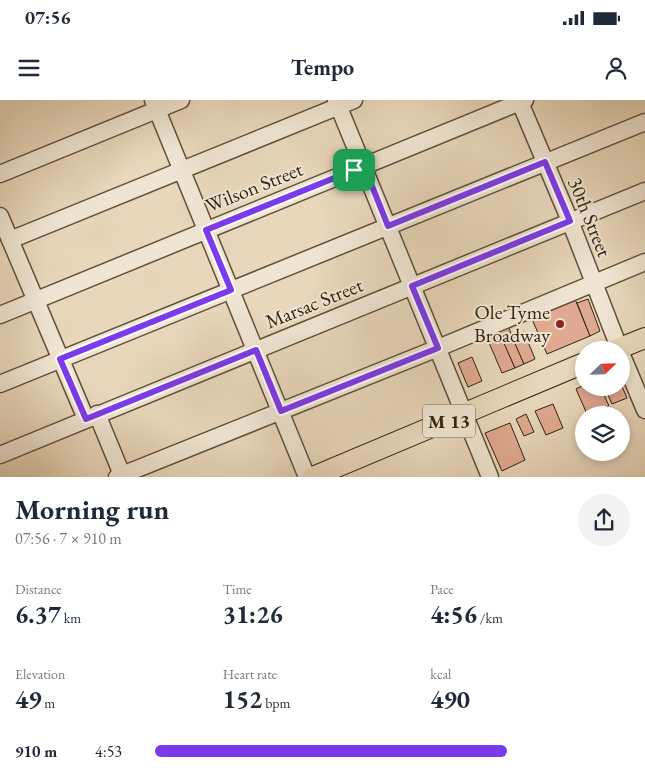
<!DOCTYPE html>
<html lang="en">
<head>
<meta charset="utf-8">
<style>
	body { margin:0; font-family:"EB Garamond",serif; background:#f2f2f3; color:#1f2937; height:100vh; display:flex; flex-direction:column; font-size:19px; white-space:nowrap }
	* { box-sizing:border-box; margin:0 }
	p { font-size:16px; color:#747a83 }
	.icon { flex:none; width:28px; height:28px; fill:none; stroke:currentColor; stroke-width:2; stroke-linecap:round; stroke-linejoin:round }
	.map { position:relative; height:377px; overflow:hidden }
	.drawer { display:flex; flex-direction:column; background:#fff; flex:1 }
	.drawer>* { flex:none }
	.needle { width:32px; rotate:67deg }
	.controls { position:absolute; left:575px; top:241px; display:grid; gap:10px }
	.controls a { display:grid; place-items:center; width:55px; height:55px; border-radius:50%; background:#fff; box-shadow:0 2px 8px #0003; font-size:25px }
	.pin { position:absolute; display:grid; place-items:center; width:42px; height:42px; color:#fff; margin:-21px; border-radius:10px; box-shadow:0 2px 8px #0006 }
	.round { display:grid; place-items:center; flex:none; width:52px; height:52px; border-radius:26px; background:#f2f2f3 }
	.summary { display:flex; align-items:center; justify-content:space-between; height:85px; padding:0 15px }
	h1 { font-size:28px; font-weight:700; line-height:38px }
	.metrics { display:grid; grid-template-columns:repeat(3,1fr); gap:8px; height:85px; padding:5px 15px }
	.metrics div { display:grid; align-content:center }
	.metrics b { font-size:25px; font-weight:700 }
	.metrics small { font-size:14px; font-weight:400 }
	.metrics p { font-size:14px }
	ul { padding:0 15px; list-style:none; font-size:16px }
	li { display:grid; grid-template-columns:80px 60px 1fr; align-items:center; height:38px }
	li i { height:12px; border-radius:6px; background:#7c3aed }
	.status { display:flex; justify-content:space-between; align-items:center; height:35px; padding:0 25px; background:#fff; direction:ltr }
	.status svg { height:14px; fill:currentColor }
	header { display:flex; justify-content:space-between; align-items:center; height:65px; padding:0 15px; background:#fff; font-size:22px; font-weight:700 }
	.map>svg:first-child { display:block }
	.building { fill:#e0a992; stroke:#332312 }
	.lines { fill:none; stroke-linecap:round; stroke-linejoin:round }
	.minor-casing { stroke:#60503c; stroke-width:19 }
	.major-casing { stroke:#332312; stroke-width:22 }
	.minor { stroke:#f0e5d3; stroke-width:16 }
	.major { stroke:#e8d7bb; stroke-width:20 }
	.route-casing { stroke:#fff; stroke-width:10 }
	.route { stroke:#7c3aed; stroke-width:6 }
	.poi-dot { fill:#8f2418; stroke:#f0e5d3; stroke-width:2 }
	.labels { text-anchor:middle; dominant-baseline:central; stroke-width:4; stroke-linejoin:round; paint-order:stroke }
	.shield { fill:#f0e5d3; stroke:#6c5d4c; stroke-width:1 }
	.shield-label { font-size:19px; font-weight:bold; fill:#332312 }
	.street-label { font-size:20px; fill:#332312; stroke:#f0e5d3 }
	.poi-label { font-size:20px; fill:#332312; stroke:#f0e5d3; text-anchor:end }
</style>
</head>
<body>
<div class="status"><b>07:56</b><svg viewBox="0 0 49 12"><path d="M0 12V9h3v3zM5 12V6h3v6zM10 12V3h3v9zM15 12V0h3v12zM26 1h20v11H26zM47 4h2v5h-2z"/></svg></div>
<header><svg class="icon" aria-label="menu" viewBox="0 0 24 24"><path d="M4 6h16M4 12h16M4 18h16"/></svg>Tempo<svg class="icon" aria-label="person" viewBox="0 0 24 24"><circle cx="12" cy="8" r="4"/><path d="M4 21q1-7 8-7t8 7"/></svg></header>
<div class="map">
<svg width="645" height="377" viewBox="0 0 645 377">
	<rect width="100%" height="100%" fill="#e8d7bb"/>
	<filter id="stains"><feTurbulence type="fractalNoise" baseFrequency=".004" numOctaves="4"/><feColorMatrix values="0 0 0 0 .2 0 0 0 0 .09 0 0 0 0 .02 0 0 0 .5 -.17"/></filter>
	<radialGradient id="worn" r=".72"><stop offset=".6" stop-color="#630" stop-opacity="0"/><stop offset="1" stop-color="#630" stop-opacity=".3"/></radialGradient>
	<g class="building">
		<polygon points="573,194 590,236 547,254 529,212"/>
		<polygon points="588,199 600,231 590,236 577,203"/>
		<polygon points="497,226 515,268 502,273 484,231"/>
		<polygon points="508,226 524,264 515,268 498,230"/>
		<polygon points="524,232 535,259 524,264 512,237"/>
		<polygon points="472,257 482,281 468,287 458,263"/>
		<polygon points="621,284 627,298 612,304 605,288 621,288"/>
		<polygon points="584,285 584,288 601,288 609,306 587,314 576,289"/>
		<polygon points="553,304 563,328 546,335 535,311"/>
		<polygon points="526,314 534,332 524,336 516,319"/>
		<polygon points="510,323 525,360 502,371 485,333"/>
	</g>
	<g class="lines">
		<g class="minor-casing">
			<g id="minor">
				<polyline points="153,0 307,377"/>
				<polyline points="336,0 490,377"/>
				<polyline points="519,0 570,121 620,250"/>
				<polyline points="0,74 181,0"/>
				<polyline points="0,116 86,319"/>
				<polyline points="10,140 354,0"/>
				<polyline points="0,215 525,0"/>
				<polyline points="621,253 645,310"/>
				<polyline points="0,284 645,22"/>
				<polyline points="97,314 123,377"/>
				<polyline points="0,355 645,91"/>
				<polyline points="117,377 438,248 645,162"/>
			</g>
		</g>
		<g class="major-casing">
			<g id="major">
				<polyline points="615,250 645,238"/>
				<polyline points="313,377 584,263"/>
			</g>
		</g>
		<use href="#minor" class="minor"/>
		<use href="#major" class="major"/>
	</g>
	<g class="lines">
		<g class="route-casing">
			<polygon id="route" points="545,62 570,121 412,186 438,248 281,311 256,250 86,319 60,259 231,190 206,130 364,66 388,126"/>
		</g>
		<use href="#route" class="route"/>
	</g>
	<circle class="poi-dot" cx="560" cy="224" r="5"/>
	<g class="labels">
		<rect class="shield" x="423" y="304.5" width="52" height="33" rx="4"/>
		<g class="shield-label">
			<text x="449" y="321">M 13</text>
		</g>
		<g class="street-label">
			<text transform="translate(254 87) rotate(-22)">Wilson Street</text>
			<text transform="translate(590 117) rotate(68)">30th Street</text>
			<text transform="translate(314 203) rotate(-22)">Marsac Street</text>
		</g>
		<g class="poi-label">
			<text x="550" y="212">Ole Tyme<tspan x="550" dy="23">Broadway</tspan></text>
		</g>
	</g>
	<rect width="100%" height="100%" filter="url(#stains)"/>
	<rect width="100%" height="100%" fill="url(#worn)"/>
</svg>
<div class="controls">
<a><svg class="needle" viewBox="-14 -14 28 28"><path d="M0-13l5 13h-10z" fill="#e53935"/><path d="M0 13l5-13h-10z" fill="#747a83"/></svg></a>
<a><svg class="icon" aria-label="layers" viewBox="0 0 24 24"><path d="M12 4l9 5-9 5-9-5zM3 14l9 5 9-5"/></svg></a>
</div>
<div class="pin" style="left:354px;top:70px;background:#1e9e55"><svg class="icon" aria-label="arrive" viewBox="0 0 24 24"><path d="M6 21V4h12l-3 4 3 4H6"/></svg></div>
</div>
<section class="drawer">
<div class="summary"><div><h1>Morning run</h1><p>07:56 · 7 × 910 m</p></div><a class="round"><svg class="icon" aria-label="share" viewBox="0 0 24 24"><path d="M12 15V3M7 8l5-5 5 5M5 13v7h14v-7"/></svg></a></div>
<div class="metrics">
<div><p>Distance</p><b>6.37<small> km</small></b></div>
<div><p>Time</p><b>31:26</b></div>
<div><p>Pace</p><b>4:56<small> /km</small></b></div>
</div>
<div class="metrics">
<div><p>Elevation</p><b>49<small> m</small></b></div>
<div><p>Heart rate</p><b>152<small> bpm</small></b></div>
<div><p>kcal</p><b>490</b></div>
</div>
<ul>
<li><b>910 m</b>4:53<i style="width:74%"></i></li>
</ul>
</section>
</body>
</html>
